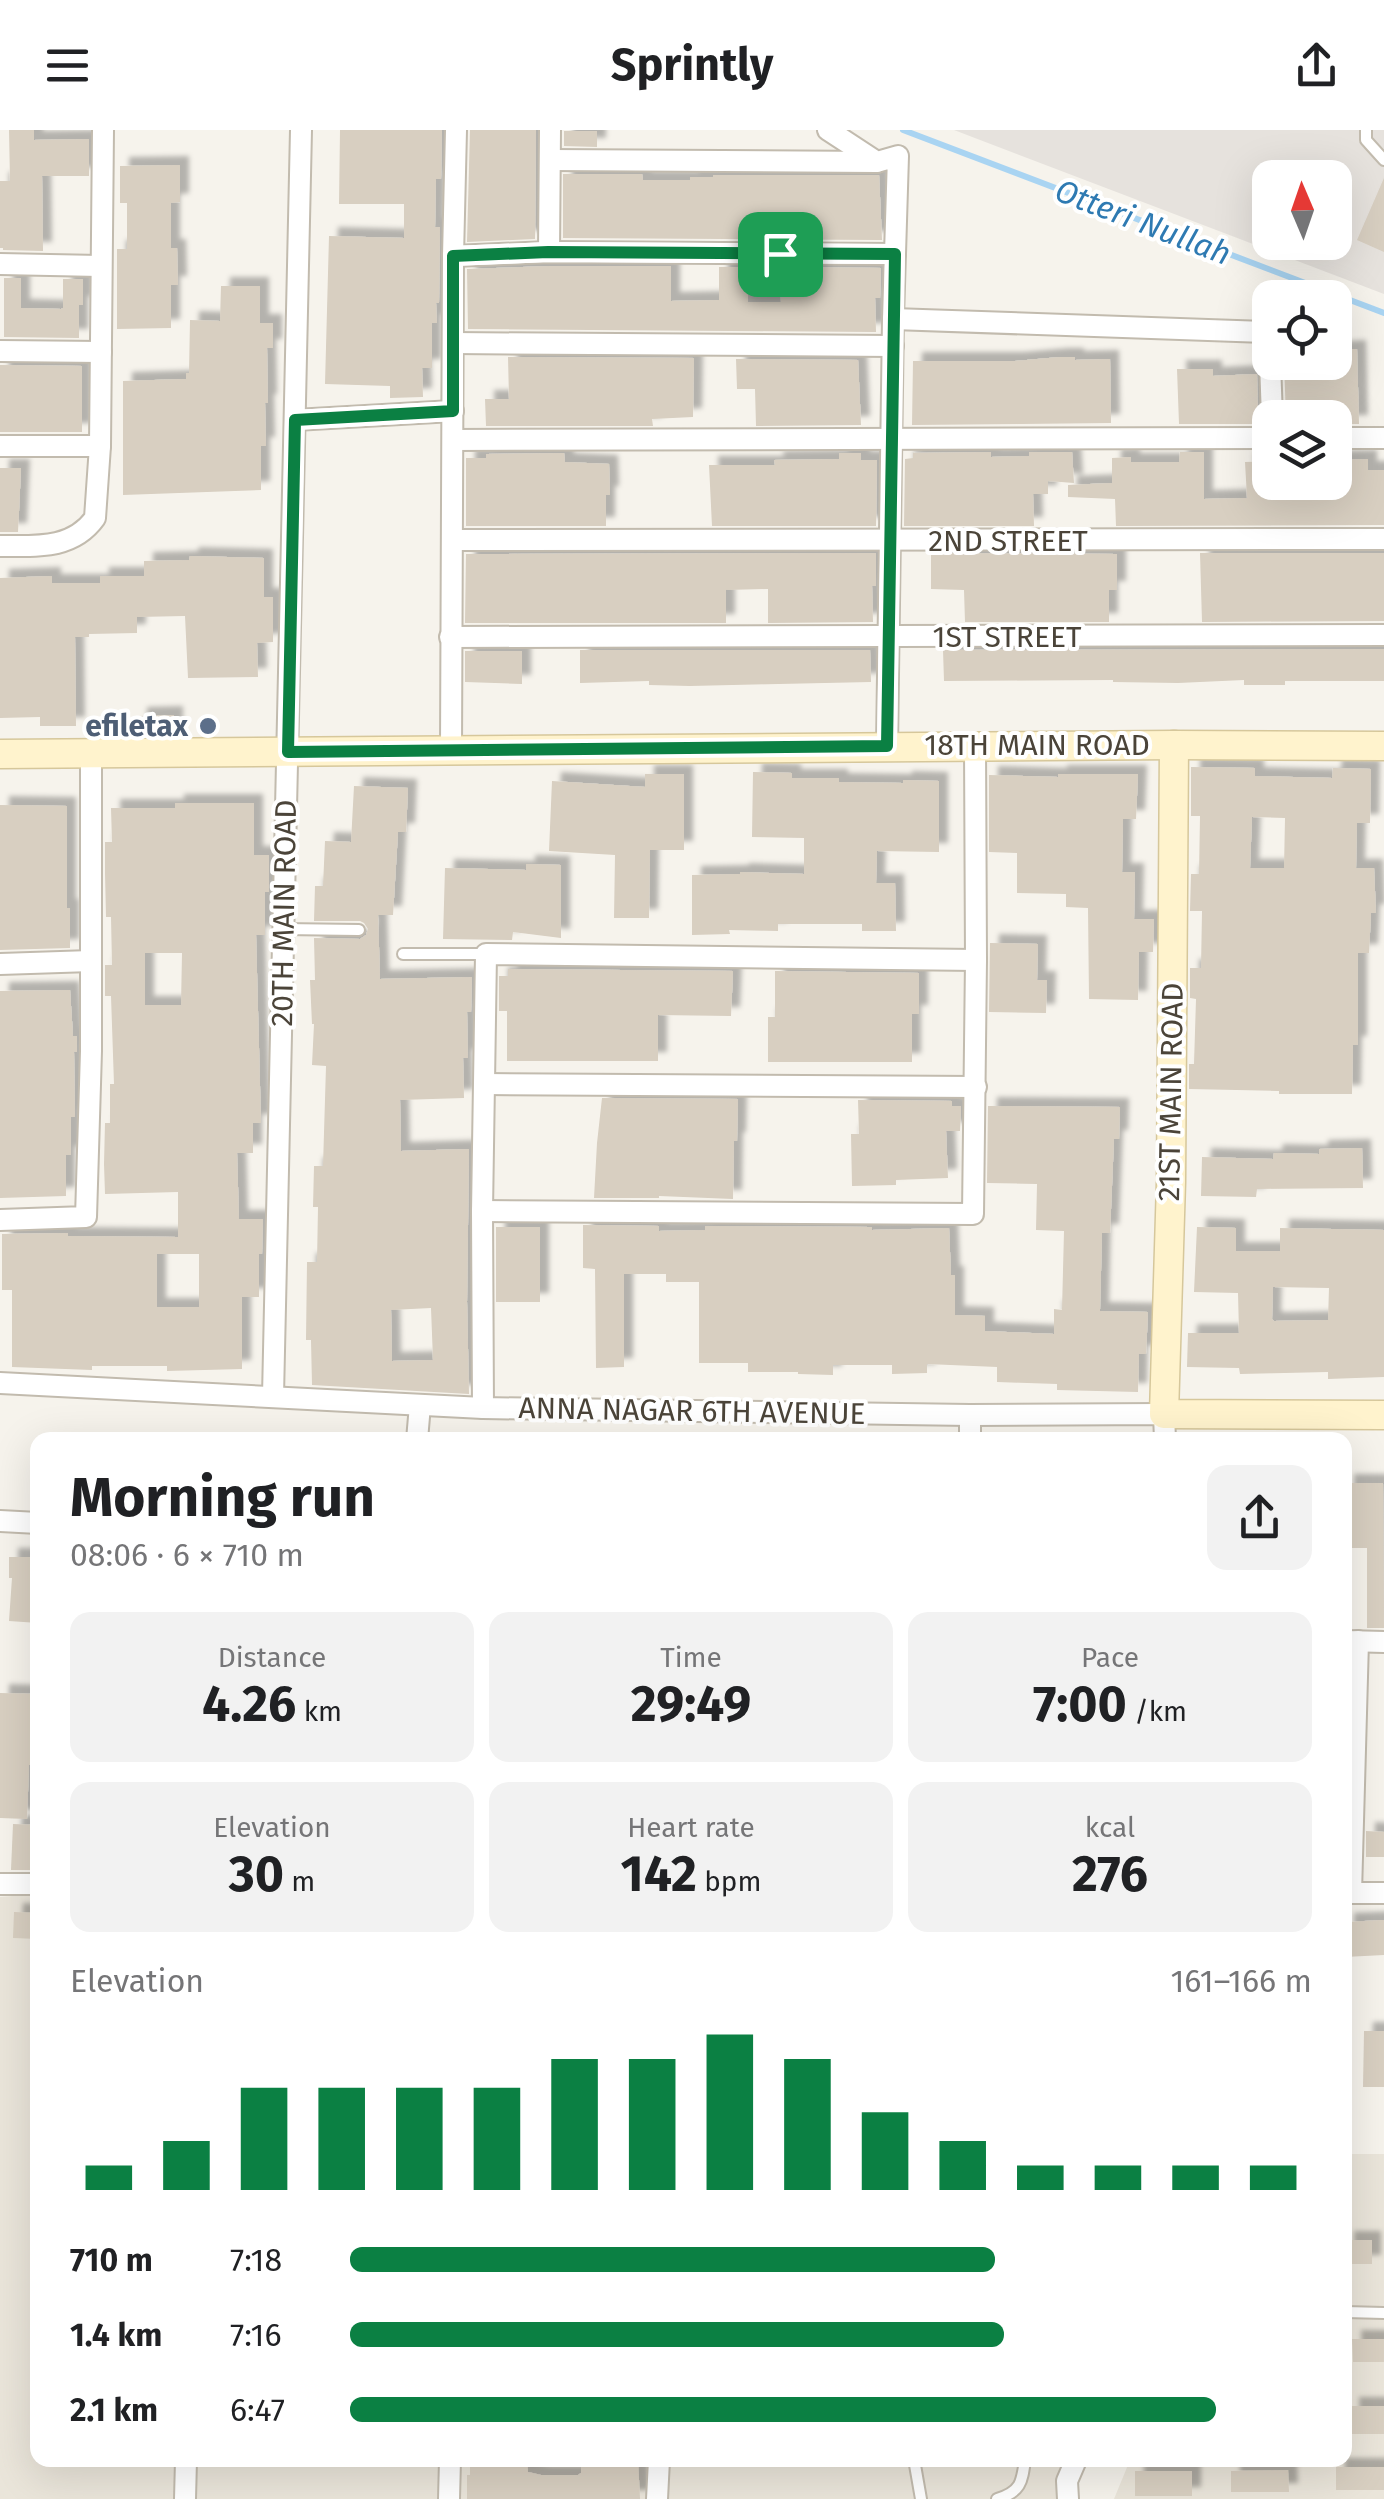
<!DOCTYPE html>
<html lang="en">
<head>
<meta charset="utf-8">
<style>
	body { margin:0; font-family:"Fira Sans",sans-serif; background:#f2f2f2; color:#202124; height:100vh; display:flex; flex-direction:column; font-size:38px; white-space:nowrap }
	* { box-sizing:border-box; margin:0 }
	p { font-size:32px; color:#757577 }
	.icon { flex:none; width:55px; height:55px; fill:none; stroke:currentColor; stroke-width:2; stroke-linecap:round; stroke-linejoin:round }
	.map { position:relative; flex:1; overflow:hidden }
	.panel { position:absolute; left:30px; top:1302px; width:1322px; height:1035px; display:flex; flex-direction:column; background:#fff; border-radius:20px; box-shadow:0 10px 40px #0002 }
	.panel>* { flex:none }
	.needle { width:65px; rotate:358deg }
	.controls { position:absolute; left:1252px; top:30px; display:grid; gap:20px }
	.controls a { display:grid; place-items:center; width:100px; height:100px; border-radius:20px; background:#fff; box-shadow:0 10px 40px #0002; font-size:50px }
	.pin { position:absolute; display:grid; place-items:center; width:85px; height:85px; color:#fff; margin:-42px; border-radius:20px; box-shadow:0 5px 15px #0006 }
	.round { display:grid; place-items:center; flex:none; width:105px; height:105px; border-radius:20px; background:#f2f2f2 }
	.head { display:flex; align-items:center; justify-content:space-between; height:170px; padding:0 40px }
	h1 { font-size:55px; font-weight:700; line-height:75px }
	.figures { display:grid; grid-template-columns:repeat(3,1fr); gap:15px; height:170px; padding:10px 40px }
	.figures div { display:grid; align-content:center; border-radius:20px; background:#f2f2f2; text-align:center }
	.figures b { font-size:50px; font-weight:700 }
	.figures small { font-size:28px; font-weight:400 }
	.figures p { font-size:28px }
	.chart { height:280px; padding:20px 40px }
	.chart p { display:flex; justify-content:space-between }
	.chart svg { width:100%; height:180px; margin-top:10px; stroke:#0b8043; stroke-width:6 }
	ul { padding:0 40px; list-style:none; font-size:32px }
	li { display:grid; grid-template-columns:160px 120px 1fr; align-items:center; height:75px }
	li i { height:25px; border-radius:12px; background:#0b8043 }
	header { display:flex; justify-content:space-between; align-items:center; height:130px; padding:0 40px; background:#fff; font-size:45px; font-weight:700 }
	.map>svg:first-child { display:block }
	.residential { fill:#eae5da }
	.industrial { fill:#e6e2dd; fill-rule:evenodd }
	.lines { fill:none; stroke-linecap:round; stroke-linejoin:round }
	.stream { stroke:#a9d4f2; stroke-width:6 }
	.building { fill:#d8cfc1; fill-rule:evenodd; filter:url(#shadow) }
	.lane-casing { stroke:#c2bbae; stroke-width:14 }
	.street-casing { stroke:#c2bbae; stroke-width:24 }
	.secondary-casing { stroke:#d6c79b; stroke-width:31 }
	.lane { stroke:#fff; stroke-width:10 }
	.street { stroke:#fff; stroke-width:20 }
	.secondary { stroke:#fff3cd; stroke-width:28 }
	.route-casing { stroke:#fff; stroke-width:20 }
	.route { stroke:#0b8043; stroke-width:12 }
	.service-dot { fill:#5c6f8a; stroke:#fff; stroke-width:4 }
	.labels { text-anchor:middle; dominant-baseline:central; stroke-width:8; stroke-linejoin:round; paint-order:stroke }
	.street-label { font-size:30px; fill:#4b4439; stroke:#fff }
	.service-label { font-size:30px; font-weight:bold; fill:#4e5e75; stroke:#fff; text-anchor:end }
	.water-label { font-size:32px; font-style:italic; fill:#2e7ab2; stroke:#fff }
</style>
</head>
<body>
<header><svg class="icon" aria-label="menu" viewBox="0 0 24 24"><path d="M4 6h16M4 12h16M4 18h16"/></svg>Sprintly<svg class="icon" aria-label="share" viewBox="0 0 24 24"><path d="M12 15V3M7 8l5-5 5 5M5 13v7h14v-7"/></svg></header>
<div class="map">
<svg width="1384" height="2369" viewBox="0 0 1384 2369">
	<defs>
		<filter id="shadow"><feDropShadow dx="9" dy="-9" stdDeviation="2.5" flood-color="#0004"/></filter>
	</defs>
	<rect width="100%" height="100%" fill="#f6f3ec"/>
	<g class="residential">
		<polygon points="37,1764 38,2330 1070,2330 1056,2369 0,2369 0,1767"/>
		<polygon points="1345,2024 1384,2024 1384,2369 1114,2369 1130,2330 1345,2330"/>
	</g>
	<path class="industrial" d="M 954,0 L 1384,0 L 1384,164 ZM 1270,48 L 1335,48 L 1335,112 L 1270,112 Z"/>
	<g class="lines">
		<polyline class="stream" points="903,0 1384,183"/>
	</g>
	<g class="building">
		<polygon points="9,0 34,0 34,10 89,9 89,46 42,46 43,121 3,120 3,118 0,118 0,51 10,51"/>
		<polygon points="340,0 442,0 441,49 436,49 435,97 440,97 439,173 436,173 437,193 432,193 432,238 422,238 423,267 390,268 390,256 325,254 329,106 404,108 404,74 339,74"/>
		<polygon points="470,0 536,0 535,109 467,112"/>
		<polygon points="564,1 597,1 597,17 564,16"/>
		<polygon points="180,35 180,72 171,73 171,118 177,118 178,155 171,155 171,198 117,199 117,119 127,119 127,73 120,73 120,36"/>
		<polygon points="563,44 642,44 643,50 690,50 690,47 713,47 713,45 879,45 882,110 563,108"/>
		<polygon points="1384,48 1384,122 1357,110"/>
		<polygon points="549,136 671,136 671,171 719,170 719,137 748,137 748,172 781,172 780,137 881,138 880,168 875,168 876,202 468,199 467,139"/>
		<polygon points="4,148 21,148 21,178 61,179 63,178 63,149 83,149 83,175 79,175 79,208 4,207"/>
		<polygon points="221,156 260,156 260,193 273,193 273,218 267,218 268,273 265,273 266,316 261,316 261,360 123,365 123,251 186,249 186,243 189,243 190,190 220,191"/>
		<polygon points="1357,219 1359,294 1335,294 1335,288 1286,288 1284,232 1335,232 1335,220"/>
		<polygon points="508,227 694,228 693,287 652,289 653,296 486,296 485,269 509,269"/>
		<polygon points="1060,227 1075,227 1075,230 1110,229 1111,293 912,295 913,231 1015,231"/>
		<polygon points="736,229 858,230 861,295 756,296 755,259 737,259"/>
		<polygon points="0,235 82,236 82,302 0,302"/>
		<polygon points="1177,239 1213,239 1213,246 1257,244 1258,288 1255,288 1255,294 1179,294"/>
		<polygon points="991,322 991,327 1029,326 1029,322 1072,322 1074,353 1048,351 1048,364 1033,364 1034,396 904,396 905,329 913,328 913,323"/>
		<polygon points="1180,322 1204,322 1204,369 1247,368 1245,332 1270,331 1270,352 1335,352 1335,330 1368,329 1368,340 1384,340 1384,395 1116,396 1115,369 1068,367 1068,355 1112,353 1112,328 1131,327 1131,332 1179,332"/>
		<polygon points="564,323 565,332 609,334 610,365 606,365 606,396 466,396 466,328 486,328 486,324"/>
		<polygon points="839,323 861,323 861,330 877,330 876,396 712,396 709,335 775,335 774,330 839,329"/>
		<polygon points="0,338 21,338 18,402 0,402"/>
		<polygon points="876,423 876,456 872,456 873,492 768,493 768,459 726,460 726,493 465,493 466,424"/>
		<polygon points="931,423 1117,424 1117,460 1109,460 1109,492 965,492 964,460 931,459"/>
		<polygon points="1200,423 1384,423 1384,491 1202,492"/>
		<polygon points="190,426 264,428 264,467 273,467 273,512 257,513 258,547 188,548 185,486 137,487 137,503 89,504 89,507 75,507 76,596 40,596 40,587 0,588 0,448 52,446 52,453 100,453 100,446 144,446 144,431 189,430"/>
		<polygon points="1384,519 1384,551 1285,551 1285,555 1244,555 1244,550 1178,553 1113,552 1113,550 944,551 943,520"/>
		<polygon points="580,520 870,520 871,552 690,556 649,555 649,551 580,553"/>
		<polygon points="465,521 522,521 522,554 465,552"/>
		<polygon points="174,585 174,605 138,605 138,586"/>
		<path d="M 1191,637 L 1255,638 L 1255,646 L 1332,648 L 1333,638 L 1371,639 L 1370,693 L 1357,693 L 1356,738 L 1374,738 L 1376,783 L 1371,783 L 1369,823 L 1358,823 L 1358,915 L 1353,915 L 1352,964 L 1279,964 L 1279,961 L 1189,959 L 1189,934 L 1194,934 L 1196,869 L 1190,868 L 1190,838 L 1201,838 L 1202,781 L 1190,781 L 1191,744 L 1199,744 L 1200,686 L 1191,686 ZM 1252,687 L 1285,688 L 1284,738 L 1250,738 Z"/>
		<polygon points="753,642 792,643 792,648 839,648 839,652 903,653 903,650 939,651 939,722 877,721 876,753 895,753 896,801 862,801 862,794 778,794 778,801 729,800 730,804 692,805 692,745 740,744 740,742 804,744 804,708 752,707"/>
		<polygon points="645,644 684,644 684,720 650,720 649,788 614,788 615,725 549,721 552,651 645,657"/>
		<polygon points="1058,644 1138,644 1136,689 1123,689 1122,742 1135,742 1134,789 1154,789 1153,822 1139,822 1138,870 1089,869 1088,778 1066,777 1066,764 1017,763 1017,723 989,722 989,645 1058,647"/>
		<path d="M 354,656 L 408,658 L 406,702 L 398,702 L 393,785 L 378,785 L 380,849 L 472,847 L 471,882 L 467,882 L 468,928 L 463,928 L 464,968 L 400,970 L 401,1021 L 469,1019 L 467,1172 L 469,1264 L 312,1255 L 311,1210 L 306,1210 L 307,1132 L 317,1132 L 318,1077 L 313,1077 L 314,1036 L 323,1036 L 326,936 L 312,935 L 314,894 L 312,894 L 310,850 L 315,850 L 314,808 L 360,809 L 366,805 L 368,799 L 364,793 L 360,791 L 314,791 L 315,756 L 323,756 L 325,711 L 351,712 ZM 431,1178 L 433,1230 L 392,1231 L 391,1180 Z"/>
		<path d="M 175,673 L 254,673 L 254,725 L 269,725 L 269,762 L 265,762 L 265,805 L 256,805 L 261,993 L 253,993 L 253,1023 L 237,1023 L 239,1089 L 263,1089 L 262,1124 L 259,1124 L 259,1167 L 242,1167 L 242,1239 L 167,1241 L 167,1236 L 92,1236 L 92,1240 L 12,1237 L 12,1160 L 2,1160 L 2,1104 L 68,1103 L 68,1106 L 178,1107 L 178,1062 L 105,1064 L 104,1034 L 105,993 L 110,993 L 110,954 L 114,954 L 111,866 L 105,866 L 105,835 L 112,835 L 111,787 L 106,787 L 105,743 L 105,712 L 112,712 L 111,678 L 175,678 ZM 145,823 L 182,823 L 181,875 L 145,875 ZM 157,1124 L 199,1124 L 199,1177 L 157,1177 Z"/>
		<polygon points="0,675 67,676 67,778 70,778 70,818 0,820"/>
		<polygon points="526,734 561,735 561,808 513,802 512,810 443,809 445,738 526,740"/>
		<polygon points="990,813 1038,814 1037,850 1047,850 1046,883 989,882"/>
		<polygon points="508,839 733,841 731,886 658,885 658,931 507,931 507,881 499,881 499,846 508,846"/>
		<polygon points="775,841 919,843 919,884 912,884 912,932 768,932 768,887 775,887"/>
		<polygon points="70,860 73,906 77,906 77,922 74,922 75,987 71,987 71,1025 66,1025 66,1066 0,1068 0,861"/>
		<polygon points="602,968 738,969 737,1011 734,1011 733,1069 659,1066 659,1068 594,1068 597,1013"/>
		<polygon points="858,970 952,971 952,976 961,976 960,1001 946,1001 948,1048 896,1050 896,1055 852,1056 851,1004 859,1004"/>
		<polygon points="988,976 1120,977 1119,1009 1114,1009 1110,1103 1102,1103 1100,1181 1148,1182 1146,1224 1139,1224 1138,1262 1057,1260 1057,1254 997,1252 997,1237 927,1234 927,1243 892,1244 892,1235 833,1235 833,1245 798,1244 798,1242 748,1242 748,1233 699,1233 699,1152 666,1152 666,1144 624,1144 624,1237 596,1238 595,1139 583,1138 583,1095 659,1096 659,1101 705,1100 705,1096 872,1097 872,1100 949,1098 951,1145 955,1145 955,1185 985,1186 985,1201 1054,1204 1054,1179 1062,1180 1064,1101 1036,1100 1037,1054 987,1053"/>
		<polygon points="1362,1018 1363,1058 1257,1059 1256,1067 1201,1066 1202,1027 1273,1029 1274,1023 1319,1024 1319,1019"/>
		<rect x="496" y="1097" width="44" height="75"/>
		<path d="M 1197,1097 L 1236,1098 L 1236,1121 L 1280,1121 L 1280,1098 L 1384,1100 L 1384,1247 L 1328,1249 L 1328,1242 L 1240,1244 L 1239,1238 L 1187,1237 L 1188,1203 L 1239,1203 L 1238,1163 L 1194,1162 ZM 1273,1157 L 1329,1158 L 1328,1190 L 1274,1191 L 1272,1189 Z"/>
		<polygon points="1345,1353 1383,1353 1384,1498 1367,1498 1367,1418 1345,1418"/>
		<polygon points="9,1427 38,1427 38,1493 9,1491 12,1448 9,1448"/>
		<polygon points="0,1563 37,1564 32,1635 29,1635 27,1689 0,1688"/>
		<polygon points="13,1694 38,1695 38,1740 11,1740"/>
		<polygon points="1366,1701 1384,1702 1384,1727 1366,1727"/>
		<polygon points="14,1782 38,1783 38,1809 13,1808"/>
		<polygon points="1384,1790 1384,1825 1345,1827 1345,1792"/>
		<polygon points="1364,1901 1384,1901 1384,1957 1363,1957"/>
		<rect x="1345" y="2110" width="27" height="24"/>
		<polygon points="1352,2209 1384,2209 1384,2232 1353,2232"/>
		<polygon points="1350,2276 1384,2276 1384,2304 1351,2304"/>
		<polygon points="474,2330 521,2330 527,2331 528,2342 541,2345 578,2345 581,2343 581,2330 638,2330 640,2369 467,2369 467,2345 470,2345 470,2331"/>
		<rect x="1336" y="2337" width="48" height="23"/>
		<polygon points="1288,2340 1289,2362 1231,2362 1231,2341"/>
		<rect x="1135" y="2341" width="57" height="25"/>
	</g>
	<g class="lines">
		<g class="lane-casing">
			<g id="lane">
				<polyline points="1366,0 1366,10 1384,30"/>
				<polyline points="283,799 359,800"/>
				<polyline points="403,824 486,824"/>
				<polyline points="1345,2182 1384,2183"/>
				<polyline points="919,2330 915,2335 921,2369"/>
				<path d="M 997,2369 C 1021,2362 1022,2352 1025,2330"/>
			</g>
		</g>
		<g class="street-casing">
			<g id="street">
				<polyline points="828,0 877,32 898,26 893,189 887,616"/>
				<polyline points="550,30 877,32"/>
				<polyline points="549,122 550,0"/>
				<polyline points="453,126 549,122 895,124"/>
				<polyline points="0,134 100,136"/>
				<polyline points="893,189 1265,202 1270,213 1270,222"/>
				<polyline points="453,213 893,216"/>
				<polyline points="0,221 101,222"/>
				<polyline points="1270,232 1272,288"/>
				<polyline points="295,290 453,281"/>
				<polyline points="1335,308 1384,308"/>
				<polyline points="453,310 1270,308"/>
				<polyline points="0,316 100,316"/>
				<polyline points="452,410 1384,409"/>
				<path d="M 0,416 C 35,416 72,420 95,388 L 100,316 L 103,0"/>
				<polyline points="450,507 1384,505"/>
				<polyline points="451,620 453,126 456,0"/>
				<polyline points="0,834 91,831"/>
				<polyline points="485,954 976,957"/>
				<polyline points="482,1081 973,1084 976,830 975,616"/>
				<polyline points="0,1090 86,1087 91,921 91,623"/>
				<polyline points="0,1253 483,1278 970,1285 1164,1284 1165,1310"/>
				<polyline points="273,1266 301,0"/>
				<polyline points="483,1278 482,1081 486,824 976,830"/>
				<polyline points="970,1285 970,1310"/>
				<polyline points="417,1310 420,1275"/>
				<polyline points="0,1391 38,1393"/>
				<polyline points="1346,1511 1384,1512"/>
				<polyline points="0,1754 38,1754"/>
				<polyline points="1345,1763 1384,1763"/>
				<polyline points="1351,1763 1358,1511"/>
				<polyline points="185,2369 186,2330"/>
				<polyline points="449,2369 450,2330"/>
				<polyline points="657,2369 659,2330"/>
				<polyline points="1068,2369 1067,2351 1076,2330"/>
			</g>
		</g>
		<g class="secondary-casing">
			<g id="secondary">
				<polyline points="1174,615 1171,1052 1164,1284 1384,1285"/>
				<polyline points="0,624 1174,615 1384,616"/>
			</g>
		</g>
		<use href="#lane" class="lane"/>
		<use href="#street" class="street"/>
		<use href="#secondary" class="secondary"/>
	</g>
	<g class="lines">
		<g class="route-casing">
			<polygon id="route" points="548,122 895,124 887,616 288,622 295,290 453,281 453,126"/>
		</g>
		<use href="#route" class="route"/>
	</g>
	<circle class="service-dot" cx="208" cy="596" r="10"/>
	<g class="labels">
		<g class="street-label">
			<text x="1008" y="411">2ND STREET</text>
			<text x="1007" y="507">1ST STREET</text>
			<text x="1037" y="615">18TH MAIN ROAD</text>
			<text transform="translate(284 783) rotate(-89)">20TH MAIN ROAD</text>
			<text transform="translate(1171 962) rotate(-89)">21ST MAIN ROAD</text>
			<text transform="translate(692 1281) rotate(1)">ANNA NAGAR 6TH AVENUE</text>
		</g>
		<g class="service-label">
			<text x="188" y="596">efiletax</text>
		</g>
		<g class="water-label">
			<text transform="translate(1143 92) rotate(21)">Otteri Nullah</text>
		</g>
	</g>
</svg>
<div class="controls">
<a><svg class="needle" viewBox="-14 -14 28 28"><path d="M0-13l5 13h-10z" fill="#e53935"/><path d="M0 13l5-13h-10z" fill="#757577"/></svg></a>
<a><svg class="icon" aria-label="locate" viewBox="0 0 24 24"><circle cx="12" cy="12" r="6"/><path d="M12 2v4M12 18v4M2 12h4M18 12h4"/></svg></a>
<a><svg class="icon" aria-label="layers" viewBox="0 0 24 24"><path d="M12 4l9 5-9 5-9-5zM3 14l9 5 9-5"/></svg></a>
</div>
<div class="pin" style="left:780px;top:124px;background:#1e9e55"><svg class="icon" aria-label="arrive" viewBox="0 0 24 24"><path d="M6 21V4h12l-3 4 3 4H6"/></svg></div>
<section class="panel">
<div class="head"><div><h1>Morning run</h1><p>08:06 · 6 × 710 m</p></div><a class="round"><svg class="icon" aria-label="share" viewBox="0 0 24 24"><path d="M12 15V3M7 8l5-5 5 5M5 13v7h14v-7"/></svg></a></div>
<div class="figures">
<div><p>Distance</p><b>4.26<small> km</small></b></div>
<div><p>Time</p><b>29:49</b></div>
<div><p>Pace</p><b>7:00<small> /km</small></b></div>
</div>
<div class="figures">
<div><p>Elevation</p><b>30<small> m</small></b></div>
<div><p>Heart rate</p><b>142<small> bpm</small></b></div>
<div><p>kcal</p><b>276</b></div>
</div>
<div class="chart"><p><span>Elevation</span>161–166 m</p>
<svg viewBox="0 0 160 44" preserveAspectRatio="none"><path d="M5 44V38M15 44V32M25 44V19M35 44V19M45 44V19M55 44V19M65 44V12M75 44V12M85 44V6M95 44V12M105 44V25M115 44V32M125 44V38M135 44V38M145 44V38M155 44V38"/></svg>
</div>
<ul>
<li><b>710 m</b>7:18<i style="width:67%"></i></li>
<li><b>1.4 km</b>7:16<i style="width:68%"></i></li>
<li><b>2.1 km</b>6:47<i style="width:90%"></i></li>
</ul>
</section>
</div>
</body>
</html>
